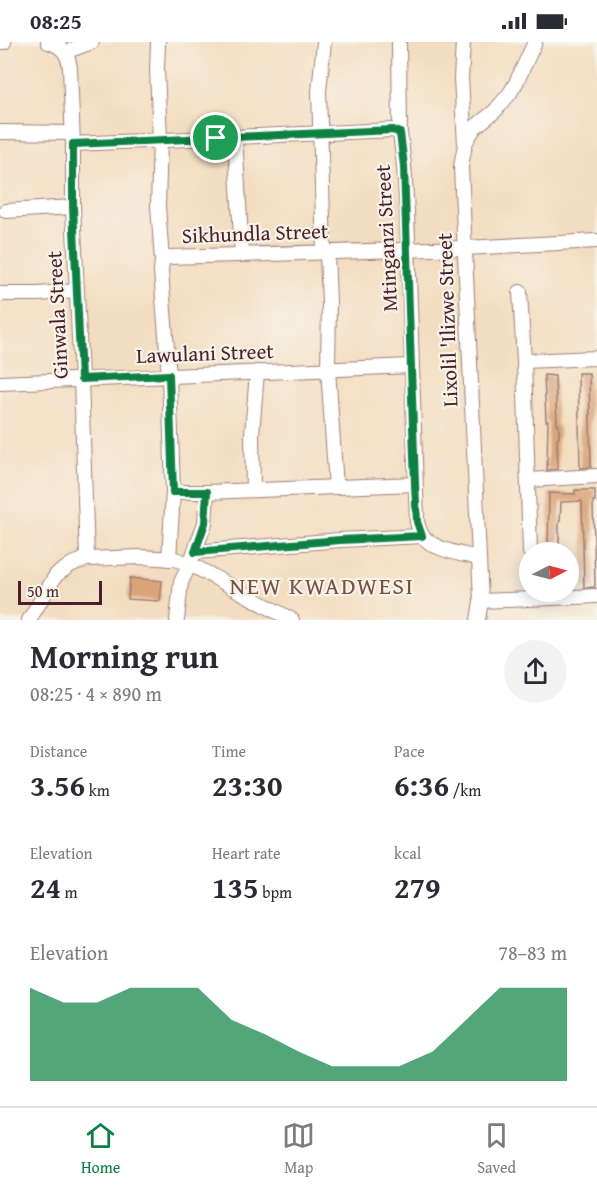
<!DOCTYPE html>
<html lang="en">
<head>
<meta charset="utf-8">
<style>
	body { margin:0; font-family:"Gentium Book Plus",serif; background:#f2f2f3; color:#2b2b33; height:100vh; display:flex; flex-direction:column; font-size:22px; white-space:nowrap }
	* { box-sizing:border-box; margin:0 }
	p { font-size:20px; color:#7c7c81 }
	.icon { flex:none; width:33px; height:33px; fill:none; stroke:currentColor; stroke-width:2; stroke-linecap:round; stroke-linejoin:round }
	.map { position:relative; height:578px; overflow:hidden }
	.panel { display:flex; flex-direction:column; background:#fff; flex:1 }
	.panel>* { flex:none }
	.needle { width:39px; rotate:84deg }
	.fabs { position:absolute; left:519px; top:500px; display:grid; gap:12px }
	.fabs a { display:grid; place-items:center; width:60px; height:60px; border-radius:50%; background:#fff; box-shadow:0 3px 15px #0003; font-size:30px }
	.scale { position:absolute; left:18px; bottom:15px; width:84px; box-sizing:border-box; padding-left:6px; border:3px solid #4a1f2b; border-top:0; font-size:16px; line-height:21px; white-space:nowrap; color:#4a1f2b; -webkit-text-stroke:4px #f7f3e8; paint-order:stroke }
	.pin { position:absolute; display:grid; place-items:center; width:51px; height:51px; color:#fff; margin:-26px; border:3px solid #fff; border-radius:50%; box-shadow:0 2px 6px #0007 }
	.round { display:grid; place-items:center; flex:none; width:63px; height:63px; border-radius:32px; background:#f2f2f3 }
	.head { display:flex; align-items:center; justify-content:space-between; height:102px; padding:0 30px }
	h1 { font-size:33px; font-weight:700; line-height:45px }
	.metrics { display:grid; grid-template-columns:repeat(3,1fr); gap:9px; height:102px; padding:6px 30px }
	.metrics div { display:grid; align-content:center }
	.metrics b { font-size:30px; font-weight:700 }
	.metrics small { font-size:16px; font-weight:400 }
	.metrics p { font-size:16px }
	.chart { height:168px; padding:12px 30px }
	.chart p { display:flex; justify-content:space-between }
	.chart svg { width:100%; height:108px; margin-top:6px; fill:#0b8043; opacity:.7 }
	.status { display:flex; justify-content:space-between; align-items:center; height:42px; padding:0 30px; background:#fff; direction:ltr }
	.status svg { height:16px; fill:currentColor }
	.tabs { display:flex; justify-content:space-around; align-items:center; height:84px; border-top:2px solid #e1e1e2; background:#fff; font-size:16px; color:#7c7c81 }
	.tabs a { display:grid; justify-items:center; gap:3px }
	.tabs .on { color:#0b8043 }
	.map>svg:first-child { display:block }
	.building { fill:#daa479 }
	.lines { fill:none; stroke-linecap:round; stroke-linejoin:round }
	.minor-casing { stroke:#9e7e76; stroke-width:16 }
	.minor { stroke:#fff; stroke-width:14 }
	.route-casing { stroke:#fff; stroke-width:12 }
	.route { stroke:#0b8043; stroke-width:8 }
	.labels { text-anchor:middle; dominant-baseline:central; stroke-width:4.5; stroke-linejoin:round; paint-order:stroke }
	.street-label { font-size:21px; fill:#4a1f2b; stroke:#f7f3e8 }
	.quarter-label { font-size:24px; letter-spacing:1.5px; fill:#7c4e46; stroke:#f7f3e8 }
</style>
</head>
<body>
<div class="status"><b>08:25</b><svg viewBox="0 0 49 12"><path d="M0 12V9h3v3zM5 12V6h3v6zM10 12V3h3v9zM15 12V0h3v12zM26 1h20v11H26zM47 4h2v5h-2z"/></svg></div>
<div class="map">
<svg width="597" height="578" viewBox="0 0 597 578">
	<rect width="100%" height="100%" fill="#f7f3e8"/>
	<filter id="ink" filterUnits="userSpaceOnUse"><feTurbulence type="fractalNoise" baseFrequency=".0167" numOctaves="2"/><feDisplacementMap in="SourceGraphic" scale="12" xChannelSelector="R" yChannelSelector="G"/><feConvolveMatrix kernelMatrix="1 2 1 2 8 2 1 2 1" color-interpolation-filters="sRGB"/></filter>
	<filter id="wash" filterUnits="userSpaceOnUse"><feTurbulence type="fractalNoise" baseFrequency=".008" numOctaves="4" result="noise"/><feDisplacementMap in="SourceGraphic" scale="24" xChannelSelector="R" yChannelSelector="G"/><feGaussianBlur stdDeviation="1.35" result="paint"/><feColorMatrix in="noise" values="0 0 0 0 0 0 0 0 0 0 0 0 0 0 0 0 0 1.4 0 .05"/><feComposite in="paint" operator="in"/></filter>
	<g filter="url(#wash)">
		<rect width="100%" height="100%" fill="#f3ddc0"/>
		<g id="blocks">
			<g class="building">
				<polygon points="578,331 589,331 591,425 580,426"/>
				<polygon points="544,333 555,334 557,383 559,383 559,396 557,396 558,427 547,428 548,379 546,379"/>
				<polygon points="575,448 595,448 595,459 593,459 595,545 584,546 582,459 561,460 560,480 559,480 559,510 548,510 549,451 575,452"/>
				<polygon points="130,536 162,539 160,559 128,557"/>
			</g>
		</g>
	</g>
	<g filter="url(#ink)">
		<use href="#blocks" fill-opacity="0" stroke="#9e7e76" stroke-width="1.5"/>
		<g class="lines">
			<g class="minor-casing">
				<g id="minor">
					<polyline points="0,0 4,0"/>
					<path d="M 48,0 C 63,4 68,12 70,26 L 73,102 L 73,165 L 81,337 L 87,517"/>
					<polyline points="158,0 157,28 160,98 158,164 162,218"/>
					<polyline points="399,0 400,91"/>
					<polyline points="463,0 461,37 465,102"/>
					<polyline points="65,10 92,0"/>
					<polyline points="0,90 72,91"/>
					<polyline points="235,95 242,212"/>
					<path d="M 73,102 L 393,88 L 400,91 L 404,124 L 407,170 L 417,480 C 418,484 419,489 422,493 C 432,508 462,512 478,516"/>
					<polyline points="6,169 73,165"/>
					<polyline points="324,209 319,49 324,0"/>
					<polyline points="327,210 329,262 328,327 336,445"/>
					<polyline points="520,250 524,319"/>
					<polyline points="0,252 38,252 76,249"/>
					<polyline points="0,341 412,324"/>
					<polyline points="529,438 597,434"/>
					<polyline points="415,442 207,450 173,450 169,334 161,229 162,218 169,215 465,206 597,199"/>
					<polyline points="253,448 252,392 257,330"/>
					<polyline points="195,510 340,498 422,494"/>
					<polyline points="530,510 524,319 597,316"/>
					<polyline points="169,517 173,450"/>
					<polyline points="481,559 597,554"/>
					<polyline points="29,578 56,533 72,522 87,517 141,515 175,517 190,522 292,578"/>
					<polyline points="177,578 181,540 190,522 205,481 207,450"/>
					<polyline points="478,578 481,559 461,125 465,102 469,94 475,85 495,69 510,51 516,41 535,0"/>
				</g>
			</g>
			<use href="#minor" class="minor"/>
		</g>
	</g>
	<g class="lines" filter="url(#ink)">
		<g class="route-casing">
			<polygon id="route" points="393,88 400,91 404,124 415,442 417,480 422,494 340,498 195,510 205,481 207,450 173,450 169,333 81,337 73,165 73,102"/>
		</g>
		<use href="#route" class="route"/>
	</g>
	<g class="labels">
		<g class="street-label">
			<text transform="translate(255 191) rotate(-2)">Sikhundla Street</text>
			<text transform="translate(386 196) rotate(-93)">Mtinganzi Street</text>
			<text transform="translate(57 273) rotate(-93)">Ginwala Street</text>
			<text transform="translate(447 278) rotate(-92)">Lixolil 'Ilizwe Street</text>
			<text transform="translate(205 311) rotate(-2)">Lawulani Street</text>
		</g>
		<g class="quarter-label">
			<text x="322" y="543">NEW KWADWESI</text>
		</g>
	</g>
</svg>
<div class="fabs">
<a><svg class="needle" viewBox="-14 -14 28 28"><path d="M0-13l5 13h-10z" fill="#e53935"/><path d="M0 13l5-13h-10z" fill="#7c7c81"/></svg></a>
</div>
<div class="scale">50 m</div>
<div class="pin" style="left:216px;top:96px;background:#1e9e55"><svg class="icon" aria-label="arrive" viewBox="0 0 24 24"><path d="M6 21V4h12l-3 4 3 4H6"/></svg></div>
</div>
<section class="panel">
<div class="head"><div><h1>Morning run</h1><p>08:25 · 4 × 890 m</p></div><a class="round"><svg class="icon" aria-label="share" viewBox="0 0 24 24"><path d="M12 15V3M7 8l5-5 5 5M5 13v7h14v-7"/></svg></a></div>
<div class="metrics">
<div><p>Distance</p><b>3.56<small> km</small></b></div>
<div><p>Time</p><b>23:30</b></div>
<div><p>Pace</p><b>6:36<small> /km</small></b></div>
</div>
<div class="metrics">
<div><p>Elevation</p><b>24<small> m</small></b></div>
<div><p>Heart rate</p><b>135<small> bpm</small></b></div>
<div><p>kcal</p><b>279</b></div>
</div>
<div class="chart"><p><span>Elevation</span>78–83 m</p>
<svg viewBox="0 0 160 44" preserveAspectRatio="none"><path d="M0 44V6L10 12L20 12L30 6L40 6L50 6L60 19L70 25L80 32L90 38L100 38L110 38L120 32L130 19L140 6L150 6L160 6V44z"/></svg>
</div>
</section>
<nav class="tabs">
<a class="on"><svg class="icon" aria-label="home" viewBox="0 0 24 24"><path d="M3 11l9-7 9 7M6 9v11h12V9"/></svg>Home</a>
<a><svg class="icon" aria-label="map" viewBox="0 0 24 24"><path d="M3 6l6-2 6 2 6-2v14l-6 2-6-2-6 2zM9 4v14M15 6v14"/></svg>Map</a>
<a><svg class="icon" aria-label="saved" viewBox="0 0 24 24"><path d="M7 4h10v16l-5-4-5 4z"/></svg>Saved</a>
</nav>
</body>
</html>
